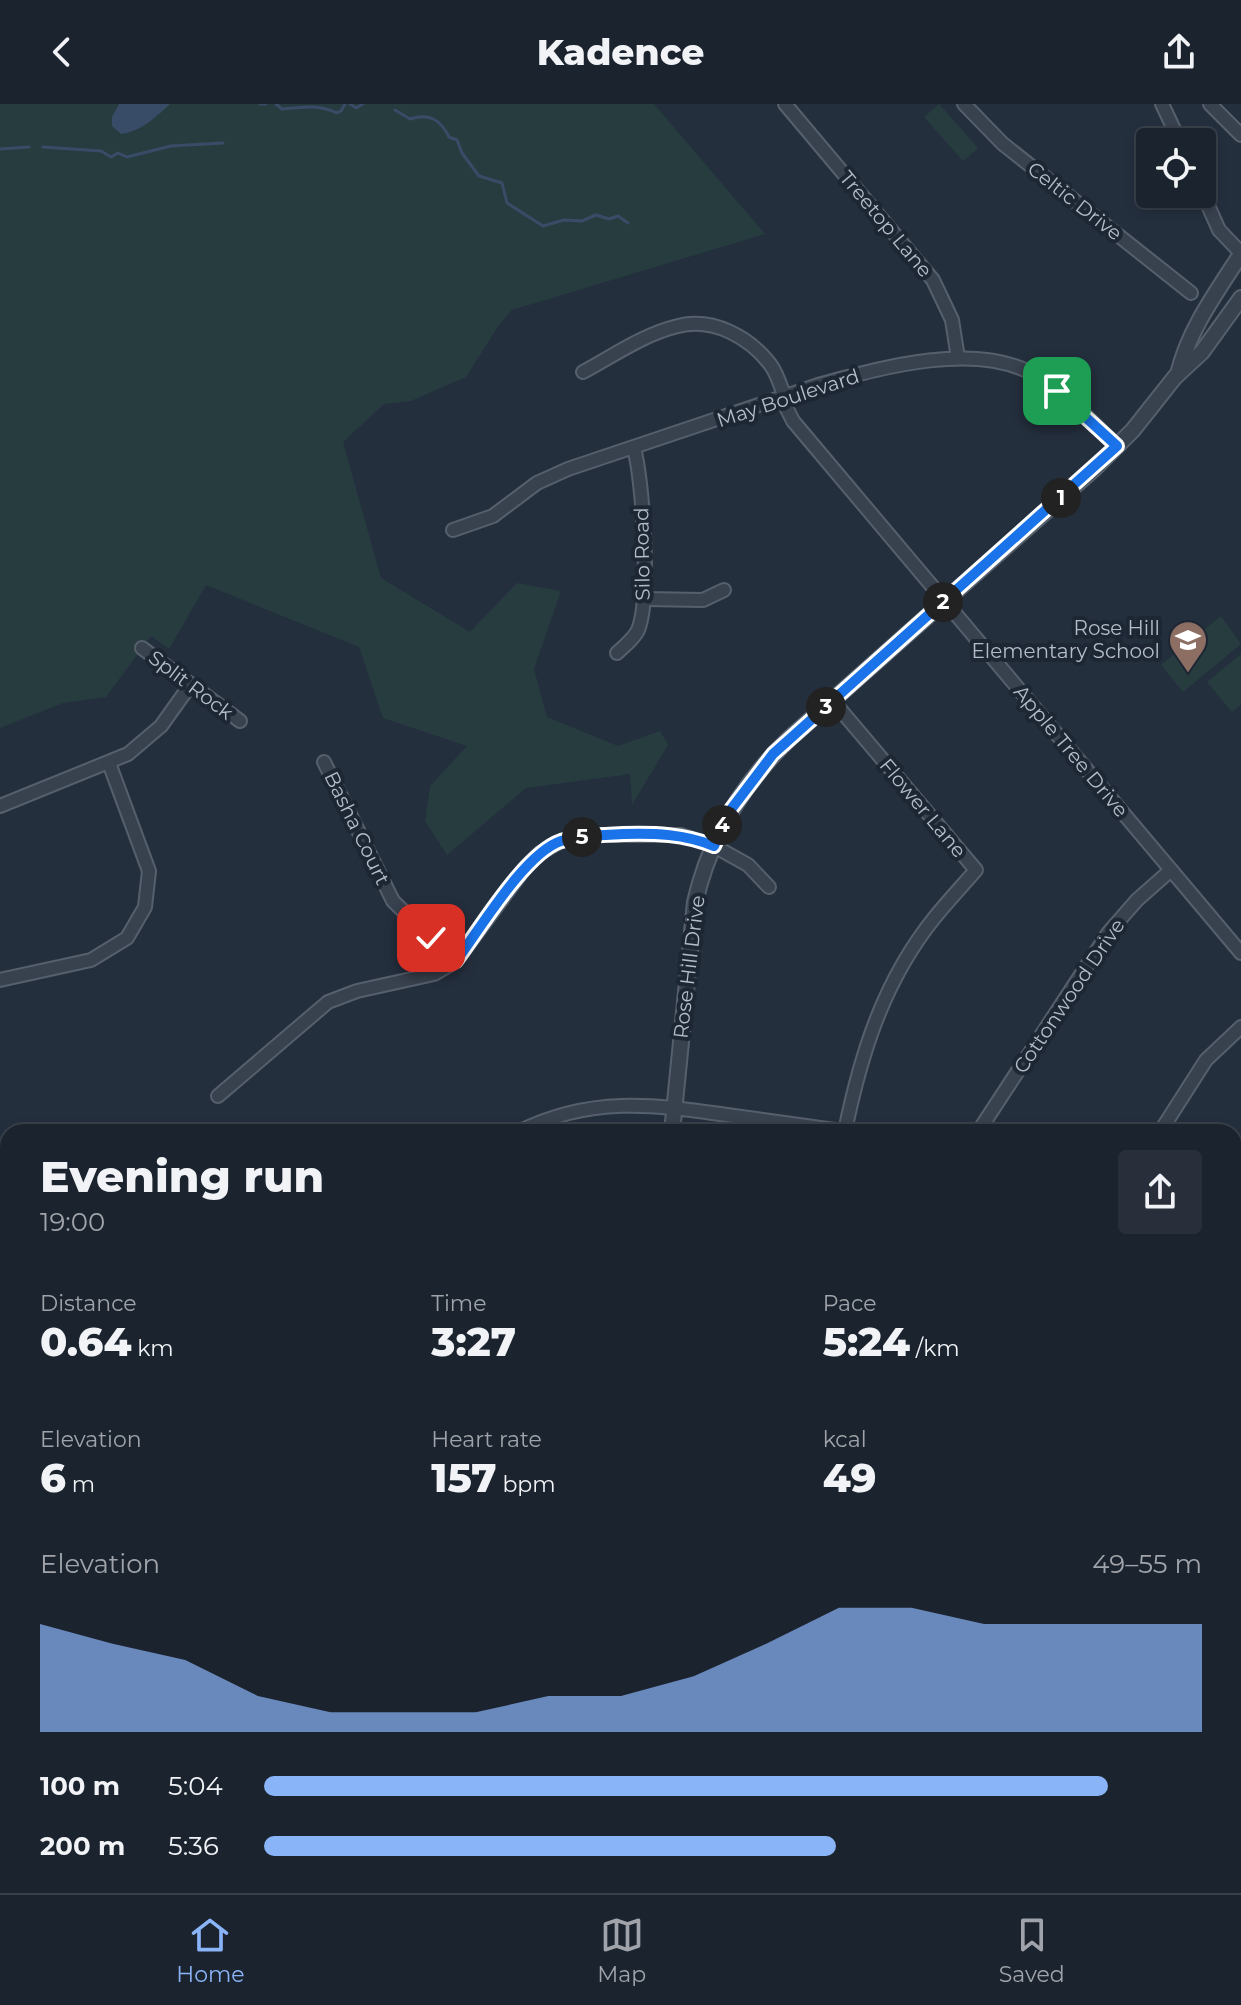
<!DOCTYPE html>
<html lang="en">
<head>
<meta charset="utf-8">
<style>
	body { margin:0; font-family:Montserrat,sans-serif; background:#282f3a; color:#f1f3f6; height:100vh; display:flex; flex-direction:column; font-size:30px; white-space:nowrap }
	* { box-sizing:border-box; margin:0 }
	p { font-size:26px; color:#a0a4aa }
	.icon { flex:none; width:44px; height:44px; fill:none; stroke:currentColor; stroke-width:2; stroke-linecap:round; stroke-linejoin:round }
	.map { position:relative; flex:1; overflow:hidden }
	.sheet { position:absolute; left:0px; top:1020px; width:1242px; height:770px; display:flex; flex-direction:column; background:#1b232e; border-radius:24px 24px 0 0; box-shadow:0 4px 12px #0003,0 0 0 2px #39404a }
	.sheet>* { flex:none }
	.controls { position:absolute; left:1136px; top:24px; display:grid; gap:16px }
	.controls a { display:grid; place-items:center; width:80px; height:80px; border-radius:8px; background:#1b232e; box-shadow:0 4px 12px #0003,0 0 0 2px #39404a; font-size:40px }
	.pin { position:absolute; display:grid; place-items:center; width:68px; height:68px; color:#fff; margin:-34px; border-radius:16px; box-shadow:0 4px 12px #0006 }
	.km { position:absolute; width:40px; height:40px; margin:-20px; border-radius:50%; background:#222; color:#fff; font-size:22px; line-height:40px; text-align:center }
	.round { display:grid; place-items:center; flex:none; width:84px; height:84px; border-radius:8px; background:#282f3a }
	.overview { display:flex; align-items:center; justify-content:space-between; height:136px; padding:0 40px }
	h1 { font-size:44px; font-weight:800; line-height:60px }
	.stats { display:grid; grid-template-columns:repeat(3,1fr); gap:12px; height:136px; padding:8px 40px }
	.stats div { display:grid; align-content:center }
	.stats b { font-size:40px; font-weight:800 }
	.stats small { font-size:22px; font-weight:400 }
	.stats p { font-size:22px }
	.chart { height:224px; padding:16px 40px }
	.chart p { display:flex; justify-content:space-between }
	.chart svg { width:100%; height:144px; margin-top:8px; fill:#8ab4f8; opacity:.7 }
	ul { padding:0 40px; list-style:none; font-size:26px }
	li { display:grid; grid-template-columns:128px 96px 1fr; align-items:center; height:60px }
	li i { height:20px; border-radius:10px; background:#8ab4f8 }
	header { display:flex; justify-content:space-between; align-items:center; height:104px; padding:0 40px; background:#1b232e; font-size:36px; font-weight:800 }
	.tab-bar { display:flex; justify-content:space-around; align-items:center; height:112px; border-top:2px solid #39404a; background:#1b232e; font-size:22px; color:#a0a4aa }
	.tab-bar a { display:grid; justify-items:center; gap:4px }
	.tab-bar .selected { color:#8ab4f8 }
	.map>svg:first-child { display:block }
	.green { fill:#263c3f }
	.water { fill:#394c67 }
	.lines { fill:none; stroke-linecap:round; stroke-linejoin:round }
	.stream { stroke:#394c67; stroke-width:3 }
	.minor-casing { stroke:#565f6c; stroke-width:16 }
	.tertiary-casing { stroke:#565f6c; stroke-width:18 }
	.primary-casing { stroke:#414a57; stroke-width:22 }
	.minor { stroke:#38414e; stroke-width:12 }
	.tertiary { stroke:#38414e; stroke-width:14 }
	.primary { stroke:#56606e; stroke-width:18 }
	.route-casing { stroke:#fff; stroke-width:16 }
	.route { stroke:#1a73e8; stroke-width:10 }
	.labels { text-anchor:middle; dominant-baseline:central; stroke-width:8; stroke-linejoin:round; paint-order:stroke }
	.street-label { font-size:20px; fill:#b4bcc9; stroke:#1d2633 }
	.poi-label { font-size:20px; fill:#b4bcc9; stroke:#1d2633; text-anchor:end }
</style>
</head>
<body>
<header><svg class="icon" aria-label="back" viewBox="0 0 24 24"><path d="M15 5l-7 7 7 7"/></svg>Kadence<svg class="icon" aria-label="share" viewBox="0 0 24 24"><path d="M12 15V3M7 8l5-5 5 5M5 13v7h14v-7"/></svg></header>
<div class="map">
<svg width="1241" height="1789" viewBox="0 0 1241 1789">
	<rect width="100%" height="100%" fill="#242f3e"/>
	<g class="green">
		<polygon points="0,0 654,0 765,130 512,206 499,221 466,273 411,297 384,300 343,338 381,474 470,528 517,479 561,487 534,565 547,613 618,642 660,627 668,641 632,701 630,670 526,684 447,751 425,717 430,682 467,642 383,614 359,543 206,481 169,545 151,532 106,593 63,599 0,624"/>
		<polygon points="939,0 978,44 963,57 924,13"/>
		<polygon points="1221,512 1241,540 1183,588 1161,561"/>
		<polygon points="1241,550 1241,601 1232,608 1207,578"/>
		<polygon points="0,1369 8,1371 8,1475 0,1472"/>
		<polygon points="0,1498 8,1501 8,1782 447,1782 479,1789 0,1789"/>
		<polygon points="1241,1519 1241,1556 1238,1560 1234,1557 1234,1528"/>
		<polygon points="1234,1565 1241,1571 1241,1608 1234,1617"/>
	</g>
	<path class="water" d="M 119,0 L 170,0 C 156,13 140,28 121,30 L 112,22 L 112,13 Z"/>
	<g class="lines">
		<g class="stream">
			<polyline points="260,0 266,0"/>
			<path d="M 276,0 L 282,5 C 301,3 319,0 337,9 L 341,7 L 345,0"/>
			<polyline points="350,0 356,4 363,0"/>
			<path d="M 395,6 L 410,15 C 429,9 440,15 449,33 L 457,36 L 462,49 L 479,72 L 502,79 L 507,99 L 543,122 L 564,116 L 582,117 L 596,111 L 609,115 L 618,112 L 628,119"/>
			<polyline points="43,43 101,47 111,53 118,49 127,53 171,42 223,39"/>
			<polyline points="0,45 29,43"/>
		</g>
		<g class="minor-casing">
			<g id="minor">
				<polyline points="785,0 933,176 952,216 958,254"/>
				<polyline points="964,0 1003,40 1191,189"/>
				<polyline points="1162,0 1180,38"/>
				<polyline points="1210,0 1241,31"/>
				<polyline points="1202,88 1219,126 1241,149"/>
				<path d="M 583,268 C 613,252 644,230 678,222 C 713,213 749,233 770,260 C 777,269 781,283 785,294"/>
				<polyline points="782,295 793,317 1241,849"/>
				<path d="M 453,426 L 493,412 L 537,379 L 568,365 L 818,281 C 880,264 974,237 1033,270 C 1065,287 1091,318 1117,342"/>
				<polyline points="645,495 703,496 724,486"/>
				<polyline points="142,544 240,617"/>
				<path d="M 617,549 C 624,542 634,535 638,526 C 651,495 643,377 634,344"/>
				<path d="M 833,597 L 976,766 C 962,782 948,797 935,813 C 884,876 861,949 845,1027"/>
				<polyline points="324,658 393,797 431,834 449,847 456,857"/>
				<polyline points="0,702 128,650 161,622 191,580"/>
				<polyline points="0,876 91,856 127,834 145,803 149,767 109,659"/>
				<polyline points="218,992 328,898 357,887 434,870 456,857 525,764 540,749 559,738 588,731 681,731 714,742 748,761 769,783"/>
				<path d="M 518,1028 C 590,992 652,1000 727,1011 C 768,1017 808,1022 849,1028"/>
				<polyline points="978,1028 1109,828 1137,796 1171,766"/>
				<polyline points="1160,1028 1206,956 1241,923"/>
				<polyline points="1234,1197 1241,1185"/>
				<polyline points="0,1292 8,1294"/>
				<polyline points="1234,1460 1241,1461"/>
				<polyline points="616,1789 619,1782"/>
				<polyline points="1036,1789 1040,1782"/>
			</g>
		</g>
		<g class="tertiary-casing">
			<g id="tertiary">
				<path d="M 1178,270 C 1189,225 1216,189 1241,150"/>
				<path d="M 672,1028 L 695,798 C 710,733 743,679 790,634 L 1096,363 L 1133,326 L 1175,273 L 1202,248 L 1241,194"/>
			</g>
		</g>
		<g class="primary-casing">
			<g id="primary">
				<polyline points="0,1482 8,1485"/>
				<polyline points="521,1782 553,1789"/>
			</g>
		</g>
		<use href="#minor" class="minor"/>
		<use href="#tertiary" class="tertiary"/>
		<use href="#primary" class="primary"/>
	</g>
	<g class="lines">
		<g class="route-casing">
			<path id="route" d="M 431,834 L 449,847 L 456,857 C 480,825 525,749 561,737 C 581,731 602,731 623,730 C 655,729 684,730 714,742 L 729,708 L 773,650 L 1117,342 L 1057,287"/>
		</g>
		<use href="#route" class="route"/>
	</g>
	<defs>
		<g id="school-pin" transform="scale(2)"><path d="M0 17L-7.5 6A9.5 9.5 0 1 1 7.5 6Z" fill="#8d6e63" stroke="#1d2633"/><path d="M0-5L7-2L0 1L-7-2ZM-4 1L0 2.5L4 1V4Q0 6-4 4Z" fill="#fff"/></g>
	</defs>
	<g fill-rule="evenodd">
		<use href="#school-pin" x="1188" y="536"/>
	</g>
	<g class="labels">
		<g class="street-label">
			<text transform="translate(1075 97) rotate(38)">Celtic Drive</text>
			<text transform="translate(886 120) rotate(50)">Treetop Lane</text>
			<text transform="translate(788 294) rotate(-18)">May Boulevard</text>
			<text transform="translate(642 450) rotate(-91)">Silo Road</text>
			<text transform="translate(191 581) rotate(37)">Split Rock</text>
			<text transform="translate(1071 647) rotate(50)">Apple Tree Drive</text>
			<text transform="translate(923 704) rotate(50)">Flower Lane</text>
			<text transform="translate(357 724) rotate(64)">Basha Court</text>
			<text transform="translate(689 863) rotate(-83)">Rose Hill Drive</text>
			<text transform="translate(1069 892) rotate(-56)">Cottonwood Drive</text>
		</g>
		<g class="poi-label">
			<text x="1160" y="524">Rose Hill<tspan x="1160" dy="23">Elementary School</tspan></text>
		</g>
	</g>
</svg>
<div class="controls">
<a><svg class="icon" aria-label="locate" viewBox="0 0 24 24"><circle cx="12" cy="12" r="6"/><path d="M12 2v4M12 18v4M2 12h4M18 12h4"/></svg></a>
</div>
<div class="pin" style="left:1057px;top:287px;background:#1e9e55"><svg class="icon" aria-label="arrive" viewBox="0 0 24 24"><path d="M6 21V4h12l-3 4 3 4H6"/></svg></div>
<div class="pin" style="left:431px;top:834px;background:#d93025"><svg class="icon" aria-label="check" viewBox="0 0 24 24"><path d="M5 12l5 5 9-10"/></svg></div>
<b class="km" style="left:1061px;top:394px">1</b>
<b class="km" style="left:943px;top:498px">2</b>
<b class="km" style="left:826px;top:603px">3</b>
<b class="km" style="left:722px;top:721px">4</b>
<b class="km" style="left:582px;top:733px">5</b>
<section class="sheet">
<div class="overview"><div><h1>Evening run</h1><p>19:00</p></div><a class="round"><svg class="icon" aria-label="share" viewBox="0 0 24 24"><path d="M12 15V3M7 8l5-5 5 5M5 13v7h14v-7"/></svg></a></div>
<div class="stats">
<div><p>Distance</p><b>0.64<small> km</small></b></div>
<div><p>Time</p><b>3:27</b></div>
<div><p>Pace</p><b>5:24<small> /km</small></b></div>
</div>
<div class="stats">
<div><p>Elevation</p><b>6<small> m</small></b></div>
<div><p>Heart rate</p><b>157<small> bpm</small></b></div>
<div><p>kcal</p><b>49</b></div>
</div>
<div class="chart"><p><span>Elevation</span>49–55 m</p>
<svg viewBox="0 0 160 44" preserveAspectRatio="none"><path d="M0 44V11L10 17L20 22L30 33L40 38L50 38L60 38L70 33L80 33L90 27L100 17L110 6L120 6L130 11L140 11L150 11L160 11V44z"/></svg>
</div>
<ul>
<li><b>100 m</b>5:04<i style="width:90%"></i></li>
<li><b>200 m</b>5:36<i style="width:61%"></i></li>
</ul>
</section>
</div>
<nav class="tab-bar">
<a class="selected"><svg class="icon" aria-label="home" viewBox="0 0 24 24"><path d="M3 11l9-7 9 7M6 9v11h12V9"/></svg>Home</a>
<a><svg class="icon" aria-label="map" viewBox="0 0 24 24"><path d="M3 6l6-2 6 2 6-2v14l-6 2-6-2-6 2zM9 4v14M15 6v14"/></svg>Map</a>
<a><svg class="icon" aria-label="saved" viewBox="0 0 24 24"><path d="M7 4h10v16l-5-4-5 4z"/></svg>Saved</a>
</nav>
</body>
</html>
